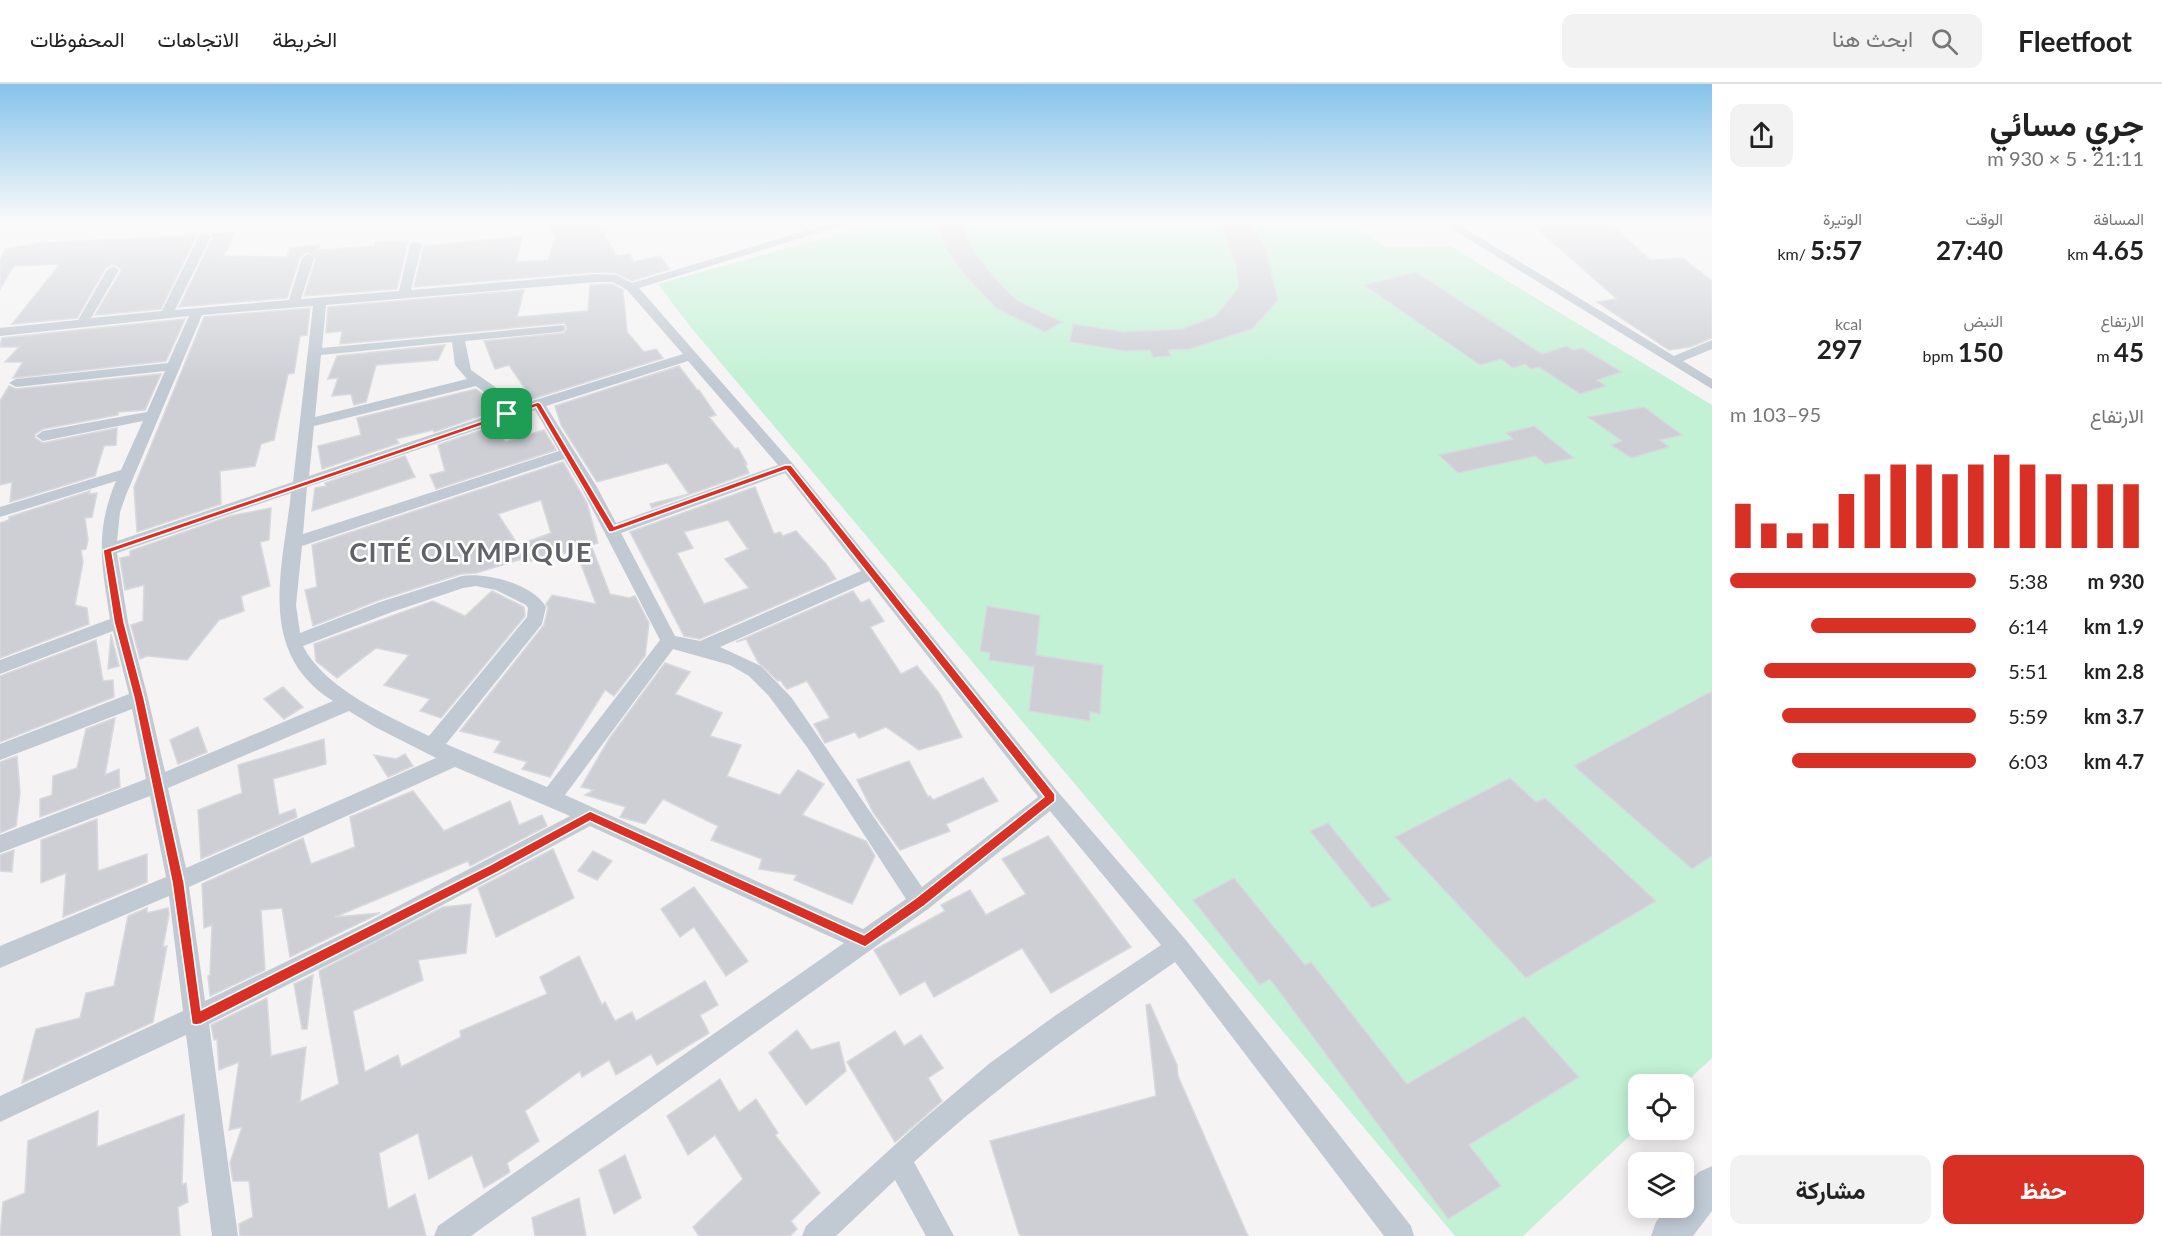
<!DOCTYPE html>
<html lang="ar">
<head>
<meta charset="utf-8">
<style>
	body { margin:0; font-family:Lato,Vazirmatn,sans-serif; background:#f2f2f2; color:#222; direction:rtl; height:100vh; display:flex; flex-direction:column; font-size:22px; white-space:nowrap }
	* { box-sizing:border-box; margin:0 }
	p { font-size:20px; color:#767676 }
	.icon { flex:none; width:33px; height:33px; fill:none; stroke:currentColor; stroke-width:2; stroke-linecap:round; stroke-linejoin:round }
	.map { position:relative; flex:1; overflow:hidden; direction:ltr }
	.drawer { display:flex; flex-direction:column; background:#fff; width:450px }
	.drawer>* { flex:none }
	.buttons { position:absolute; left:1628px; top:990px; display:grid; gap:12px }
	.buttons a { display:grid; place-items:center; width:66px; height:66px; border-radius:12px; background:#fff; box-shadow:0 3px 15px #0003; font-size:30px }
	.pin { position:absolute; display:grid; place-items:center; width:51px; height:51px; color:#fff; margin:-26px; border-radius:12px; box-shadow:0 3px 9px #0006 }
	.round { display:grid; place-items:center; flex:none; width:63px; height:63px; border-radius:12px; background:#f2f2f2 }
	.headline { display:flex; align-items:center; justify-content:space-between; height:102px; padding:0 18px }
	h1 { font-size:33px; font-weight:700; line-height:45px }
	.stats { display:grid; grid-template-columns:repeat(3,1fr); gap:9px; height:102px; padding:6px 18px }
	.stats div { display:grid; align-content:center }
	.stats b { font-size:26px; font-weight:700 }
	.stats small { font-size:16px; font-weight:400 }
	.stats p { font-size:16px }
	.chart { height:168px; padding:12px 18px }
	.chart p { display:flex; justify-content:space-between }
	.chart svg { width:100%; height:108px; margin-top:6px; stroke:#d93025; stroke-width:6 }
	.button { display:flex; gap:12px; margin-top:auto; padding:12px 18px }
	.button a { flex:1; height:69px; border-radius:12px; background:#d93025; color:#fff; font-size:24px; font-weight:700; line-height:69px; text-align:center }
	.button a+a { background:#f2f2f2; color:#222 }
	ul { padding:0 18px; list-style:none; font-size:20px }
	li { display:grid; grid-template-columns:96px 72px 1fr; align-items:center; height:45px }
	li i { height:15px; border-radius:8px; background:#d93025 }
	header { display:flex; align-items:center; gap:36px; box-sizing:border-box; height:84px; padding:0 30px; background:#fff; border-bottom:2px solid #e0e0e0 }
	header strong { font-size:28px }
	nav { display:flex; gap:33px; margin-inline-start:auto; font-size:21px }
	.search { width:420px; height:54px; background:#f2f2f2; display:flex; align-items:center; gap:15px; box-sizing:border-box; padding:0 21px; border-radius:12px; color:#767676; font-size:22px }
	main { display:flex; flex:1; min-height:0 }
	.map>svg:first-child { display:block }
	.green { fill:#c3f1d5 }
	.building { fill:#cdcfd5; stroke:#d7d9de; stroke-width:1.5; fill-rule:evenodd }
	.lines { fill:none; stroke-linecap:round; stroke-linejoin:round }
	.minor { fill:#c1cad2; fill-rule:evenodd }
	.secondary { fill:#c1cbd6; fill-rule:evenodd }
	.route { fill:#d93025; stroke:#fff; stroke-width:1.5; fill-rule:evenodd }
	.labels { text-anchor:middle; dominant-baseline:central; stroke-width:5; stroke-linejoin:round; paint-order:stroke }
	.district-label { font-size:27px; font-weight:bold; letter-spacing:1.5px; fill:#5f6368; stroke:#fff }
</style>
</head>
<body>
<header>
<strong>Fleetfoot</strong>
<div class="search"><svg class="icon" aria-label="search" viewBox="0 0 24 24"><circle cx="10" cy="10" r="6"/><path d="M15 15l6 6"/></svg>ابحث هنا</div>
<nav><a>الخريطة</a><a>الاتجاهات</a><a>المحفوظات</a></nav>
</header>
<main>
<section class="drawer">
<div class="headline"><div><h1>جري مسائي</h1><p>21:11 · 5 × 930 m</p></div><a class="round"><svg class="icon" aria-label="share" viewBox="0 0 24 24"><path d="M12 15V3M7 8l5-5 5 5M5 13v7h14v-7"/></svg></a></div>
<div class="stats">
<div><p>المسافة</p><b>4.65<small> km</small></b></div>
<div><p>الوقت</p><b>27:40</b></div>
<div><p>الوتيرة</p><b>5:57<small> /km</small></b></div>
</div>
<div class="stats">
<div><p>الارتفاع</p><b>45<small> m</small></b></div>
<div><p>النبض</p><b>150<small> bpm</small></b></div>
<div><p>kcal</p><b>297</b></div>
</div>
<div class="chart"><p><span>الارتفاع</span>95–103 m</p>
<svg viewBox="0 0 160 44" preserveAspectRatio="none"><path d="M5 44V26M15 44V34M25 44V38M35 44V34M45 44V22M55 44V14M65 44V10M75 44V10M85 44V14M95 44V10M105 44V6M115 44V10M125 44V14M135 44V18M145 44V18M155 44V18"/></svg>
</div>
<ul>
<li><b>930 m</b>5:38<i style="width:100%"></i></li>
<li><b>1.9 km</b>6:14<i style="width:67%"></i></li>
<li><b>2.8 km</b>5:51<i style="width:86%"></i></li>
<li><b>3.7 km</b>5:59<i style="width:79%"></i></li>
<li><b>4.7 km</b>6:03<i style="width:75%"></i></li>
</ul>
<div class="button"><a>حفظ</a><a>مشاركة</a></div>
</section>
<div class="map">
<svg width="1712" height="1152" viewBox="0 0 1712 1152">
	<rect width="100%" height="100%" fill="#f5f3f3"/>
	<polygon class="green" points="876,137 1346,137 1387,163 1450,162 1712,321 1712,974 1683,1001 1638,1000 1638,1044 1523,1152 1455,1152 689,241 658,200 875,140"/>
	<g class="building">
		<polygon points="546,137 595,137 617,172 630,170 633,178 660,172 670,185 632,197 616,189 597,188 414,203 424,162 522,152 516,178 548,176 555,154"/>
		<polygon points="941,137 962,137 971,163 992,191 1016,216 1062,238 1045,248 996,224 964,190 944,161 937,141 941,141"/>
		<polygon points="1215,137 1250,137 1265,164 1278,216 1252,245 1190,265 1168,266 1171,272 1153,273 1150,266 1126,267 1070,258 1073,240 1124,248 1183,245 1216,232 1239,203 1236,181 1225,151"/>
		<polygon points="1608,138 1650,176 1682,174 1712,197 1712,254 1690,263 1669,266 1597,218 1617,215 1534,142 1545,142 1542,139"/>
		<polygon points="235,148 224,172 287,173 290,164 320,161 317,166 375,162 376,158 408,157 397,205 304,212 316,175 307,168 300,173 287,214 179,223 213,153 212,150"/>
		<polygon points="197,151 161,225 95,231 121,187 120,184 112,180 105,185 77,234 12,240 60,180 14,182 0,205 0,177 5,165 39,159"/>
		<polygon points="1416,188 1542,270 1567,262 1574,266 1582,264 1622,288 1597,296 1606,302 1580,310 1539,283 1531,285 1525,280 1513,284 1501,275 1480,281 1364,201"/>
		<polygon points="612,200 623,206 627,248 644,268 656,265 663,274 532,315 509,281 495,285 484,257 564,249 567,245 565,239 340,260 342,247 326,249 328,223 524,206 517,233 588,227 590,201"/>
		<polygon points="310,224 307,251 300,252 294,289 288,290 274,356 261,360 255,382 220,387 221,420 137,448 134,403 204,233"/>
		<polygon points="185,235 166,277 13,294 23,278 5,278 19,263 0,263 2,254"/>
		<polygon points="445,261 438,276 376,281 366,318 354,321 351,310 332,312 338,294 328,295 337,272"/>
		<polygon points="679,282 697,306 699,306 716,331 709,333 735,365 738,364 747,380 745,380 749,389 652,424 650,420 689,410 669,381 667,379 597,398 561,341 555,322"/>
		<polygon points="161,290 145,326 118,328 118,331 43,345 35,350 35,354 43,359 117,344 116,361 104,362 95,392 10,418 12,398 0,401 0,317 9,302 16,305"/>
		<polygon points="476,305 485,312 492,328 434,348 433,346 396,355 399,359 322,385 318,362 361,351 357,334"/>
		<polygon points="1644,323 1682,351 1660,356 1669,363 1631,374 1611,361 1622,357 1588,333"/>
		<polygon points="496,341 505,358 544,346 556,366 436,405 430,391 445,387 438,361"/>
		<polygon points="1534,342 1574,374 1545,380 1536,372 1458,389 1439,371 1513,355 1506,349"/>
		<polygon points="405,372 415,393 312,427 315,404 326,402 325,399"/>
		<path d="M 563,378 L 587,419 L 598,459 L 591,461 L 610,510 L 629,514 L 635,512 L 649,539 L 645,572 L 614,612 L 605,606 L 550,693 L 522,685 L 527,678 L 494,668 L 501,657 L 460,647 L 544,541 L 548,524 L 546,520 L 552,511 L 596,520 L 578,472 L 583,465 L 523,479 L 529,473 L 476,489 L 461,490 L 379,516 L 313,542 L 305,506 L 317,503 L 312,461 ZM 541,416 L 551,449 L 518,461 L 498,430 Z"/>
		<path d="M 755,403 L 774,450 L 780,448 L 783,452 L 796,447 L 826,480 L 836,495 L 700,555 L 684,552 L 630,448 ZM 728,436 L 748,465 L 725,475 L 749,504 L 704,520 L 677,469 L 693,464 L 684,448 Z"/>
		<polygon points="90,407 89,410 97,409 92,433 85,434 88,456 86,465 81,466 83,478 75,521 87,524 89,540 0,574 0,439 9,436 9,433"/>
		<polygon points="271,424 269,456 260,458 270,502 241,512 244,527 219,536 187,576 147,572 140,575 131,541 143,537 144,501 125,506 120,474 130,472 130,467 230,432"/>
		<polygon points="492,507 524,523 525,532 441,634 420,627 430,615 384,601 409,571 376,564 337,594 316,577 314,560 433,517 465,532"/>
		<polygon points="853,507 861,519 869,515 884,537 870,543 901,590 917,582 939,609 962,653 919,666 886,643 859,654 855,648 825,659 814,640 830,634 807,597 787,605 780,596 778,597 758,578 746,555 736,558"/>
		<polygon points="987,522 1040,531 1036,571 1103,581 1100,630 1090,628 1090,637 1029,627 1034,583 989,576 990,569 980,567"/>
		<polygon points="111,550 119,582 108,585"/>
		<polygon points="96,556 103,597 113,596 114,613 0,658 0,592"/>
		<polygon points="665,579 690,588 675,610 722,629 710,652 741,661 727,692 780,711 798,686 824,700 802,731 866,757 875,772 852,820 794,796 797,791 759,785 762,775 711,756 718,742 663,715 645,740 620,733 626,723 585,711 594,706 581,703 609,655"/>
		<polygon points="283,603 303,623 284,635 264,615"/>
		<polygon points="1712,607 1712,772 1692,785 1574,682"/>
		<polygon points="115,634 105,691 119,685 120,703 40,733 40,715 52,711 53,692 77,684 86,645"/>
		<polygon points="198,643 207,668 178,680 170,656"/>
		<polygon points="324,655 326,680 273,695 279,731 295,725 297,733 201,775 198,726 242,709 238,681"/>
		<polygon points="405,670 413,682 388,693 374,671 396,675"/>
		<polygon points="17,672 20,709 16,742 0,749 0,678"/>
		<polygon points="909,677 928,713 930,712 933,716 983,694 998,717 946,740 950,747 900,766 873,728 857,696"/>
		<polygon points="1510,694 1536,718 1545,714 1656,817 1526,894 1395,753"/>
		<polygon points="413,707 444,747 510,717 519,741 542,731 547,742 470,782 468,777 335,833 380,829 290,873 282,824 261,826 265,886 210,912 208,892 210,891 212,841 204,844 202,800 303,754 311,780 355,763 350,733"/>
		<polygon points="97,735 98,787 147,770 147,798 63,833 66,789 41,799 41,756"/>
		<polygon points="1328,739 1391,816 1372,824 1310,747"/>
		<polygon points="1048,752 1131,863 1051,909 1022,864 934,913 925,897 900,911 874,866 945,827 941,821 970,806 986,831 1026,810 1002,775"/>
		<polygon points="553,765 574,814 496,853 478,804"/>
		<polygon points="14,766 12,788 0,787 0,771"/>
		<polygon points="593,767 612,777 597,796 578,787"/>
		<polygon points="1234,794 1305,881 1311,878 1407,1000 1524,932 1579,993 1469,1061 1501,1102 1448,1135 1270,895 1260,901 1193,816"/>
		<polygon points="694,803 748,877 726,892 694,843 680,853 661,825"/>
		<polygon points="471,820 466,869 418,876 423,896 353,927 365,988 398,971 401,983 461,953 460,947 547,910 540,893 579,872 602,921 605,918 615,937 632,928 636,937 705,897 718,921 700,931 709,949 657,981 651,970 616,991 609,976 582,993 580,987 525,1027 539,1057 507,1079 510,1088 484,1104 472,1071 429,1095 418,1049 379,1069 388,1125 415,1110 426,1152 240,1152 239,1140 253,1133 249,1097 233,1097 230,1079 242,1043 229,1046 239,978 219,986 217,955 214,956 211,941 267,914 271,972 306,963 300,1018 339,1000 319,887 443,823"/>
		<polygon points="147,824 147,829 168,824 169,830 163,863 167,862 153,938 22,999 36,945 80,934 86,909 114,902 128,832"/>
		<polygon points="313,891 307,945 302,945 294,900"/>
		<polygon points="1150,920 1177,981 1178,992 1248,1152 1022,1152 1019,1150 990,1057 1156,1012 1146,921"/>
		<polygon points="797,946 811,966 839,958 846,987 806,1021 769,969"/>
		<polygon points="895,947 904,962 921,951 943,984 928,994 942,1017 895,1058 847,978"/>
		<polygon points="720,995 739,1028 756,1015 778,1049 775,1051 820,1109 791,1137 797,1145 790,1152 699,1152 693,1143 743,1095 715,1051 688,1071 667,1032"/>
		<polygon points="98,1027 97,1063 184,1030 182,1101 186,1099 188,1118 178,1123 180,1152 0,1152 3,1118 25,1109 28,1057"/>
		<polygon points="625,1071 641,1114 614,1130 599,1086"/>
		<polygon points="579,1114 586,1152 535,1152 532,1134"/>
	</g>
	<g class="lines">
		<g class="minor">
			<path d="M 838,137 L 856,137 L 639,204 L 793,380 L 1058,708 L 1185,855 L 1411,1142 L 1414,1152 L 1384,1152 L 1175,878 C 1084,941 995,1003 914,1078 L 954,1152 L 926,1152 L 895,1096 L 836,1152 L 802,1152 L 806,1142 L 919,1039 L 990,979 L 1056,931 L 1161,861 L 1050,727 L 928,825 L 471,1152 L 434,1152 L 438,1142 L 844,859 L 590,742 L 379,855 L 209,940 L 238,1152 L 212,1152 L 186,951 L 0,1038 L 0,1012 L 183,927 L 169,812 L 0,884 L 0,862 L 166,793 L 150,712 L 0,769 L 0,751 L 146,695 L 132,625 L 0,676 L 0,660 L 129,610 L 113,547 L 0,590 L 0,576 L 110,535 C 102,482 94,449 116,397 L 0,433 L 0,423 L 121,386 L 143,337 L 43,357 L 36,352 L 43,347 L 147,328 L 165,287 L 16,303 L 9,299 L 16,295 L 168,279 L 189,232 L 0,252 L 0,244 L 78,236 L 107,186 L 113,182 L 119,186 L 91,234 L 162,227 L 199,152 L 205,149 L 211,152 L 175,226 L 289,216 L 302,174 L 308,170 L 314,174 L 301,215 L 399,207 L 410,160 L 416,157 L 422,160 L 411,206 L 597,190 L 616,191 L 632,199 ZM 597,198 L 613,198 L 627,206 L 683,270 L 510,324 L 498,305 L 471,286 L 465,257 L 559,248 L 564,247 L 565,244 L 564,241 L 322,264 L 326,221 ZM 313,222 L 293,398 L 117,457 L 120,428 L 126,411 L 202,231 ZM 452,258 L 455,281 L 467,295 L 315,333 L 321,271 ZM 688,277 L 778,381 L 616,439 L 597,403 L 546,322 ZM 476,302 L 488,311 L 499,328 L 309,392 L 314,342 ZM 535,326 L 559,367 L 303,450 L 307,403 ZM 564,375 L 581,403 L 660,556 L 547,703 L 446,660 L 542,540 L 546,523 C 533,500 486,488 462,492 L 380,518 L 300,549 L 296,521 L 302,462 ZM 785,389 L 861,487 L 700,557 L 675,552 L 621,449 ZM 291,409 C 283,484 255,568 333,617 L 165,688 L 148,614 L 128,538 L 117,469 ZM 869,497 L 1038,713 L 922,803 L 791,613 L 761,582 L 720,563 ZM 476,502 L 496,506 L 526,521 L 528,524 L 527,533 L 429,652 C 388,632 325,605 303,562 L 392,528 L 463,504 ZM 673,565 L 730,581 L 749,592 L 768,611 L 807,663 L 906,815 L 863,845 L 565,711 ZM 349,627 L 375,643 L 436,674 L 186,784 L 168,704 ZM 455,683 L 570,732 L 364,840 L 205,917 L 189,803 Z"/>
			<polygon points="1439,137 1453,137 1674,272 1712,256 1712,265 1683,277 1712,295 1712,305"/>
		</g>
		<polygon class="secondary" points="1712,1082 1712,1127 1693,1152 1651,1152 1656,1138 1667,1124 1683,1124 1683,1103 1699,1088"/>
	</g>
	<linearGradient id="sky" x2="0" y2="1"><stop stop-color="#85c3ea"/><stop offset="0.46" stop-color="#fafafa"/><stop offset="1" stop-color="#fafafa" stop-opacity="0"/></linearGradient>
	<rect width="1712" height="298" fill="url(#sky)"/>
	<path class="route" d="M 538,318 L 541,320 L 614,442 L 785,381 L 791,381 L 1055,710 L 1055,717 L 924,822 L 865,863 L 590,737 L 498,788 L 201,940 L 196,941 L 192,940 L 172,798 L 134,614 L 114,538 L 103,466 ZM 536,323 L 609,448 L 612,448 L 786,386 L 1044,713 L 916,814 L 864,851 L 590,727 L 490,781 L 201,926 L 184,798 L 144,614 L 124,538 L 112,468 Z"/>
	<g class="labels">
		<g class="district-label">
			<text x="471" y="467">CITÉ OLYMPIQUE</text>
		</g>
	</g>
</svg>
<div class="buttons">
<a><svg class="icon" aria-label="locate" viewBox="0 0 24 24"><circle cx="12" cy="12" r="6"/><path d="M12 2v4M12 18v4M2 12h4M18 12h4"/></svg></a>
<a><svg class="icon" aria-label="layers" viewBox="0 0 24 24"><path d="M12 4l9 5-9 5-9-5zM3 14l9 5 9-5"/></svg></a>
</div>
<div class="pin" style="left:507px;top:330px;background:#1e9e55"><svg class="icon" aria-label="arrive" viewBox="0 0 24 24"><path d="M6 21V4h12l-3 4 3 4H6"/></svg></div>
</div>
</main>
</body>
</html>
